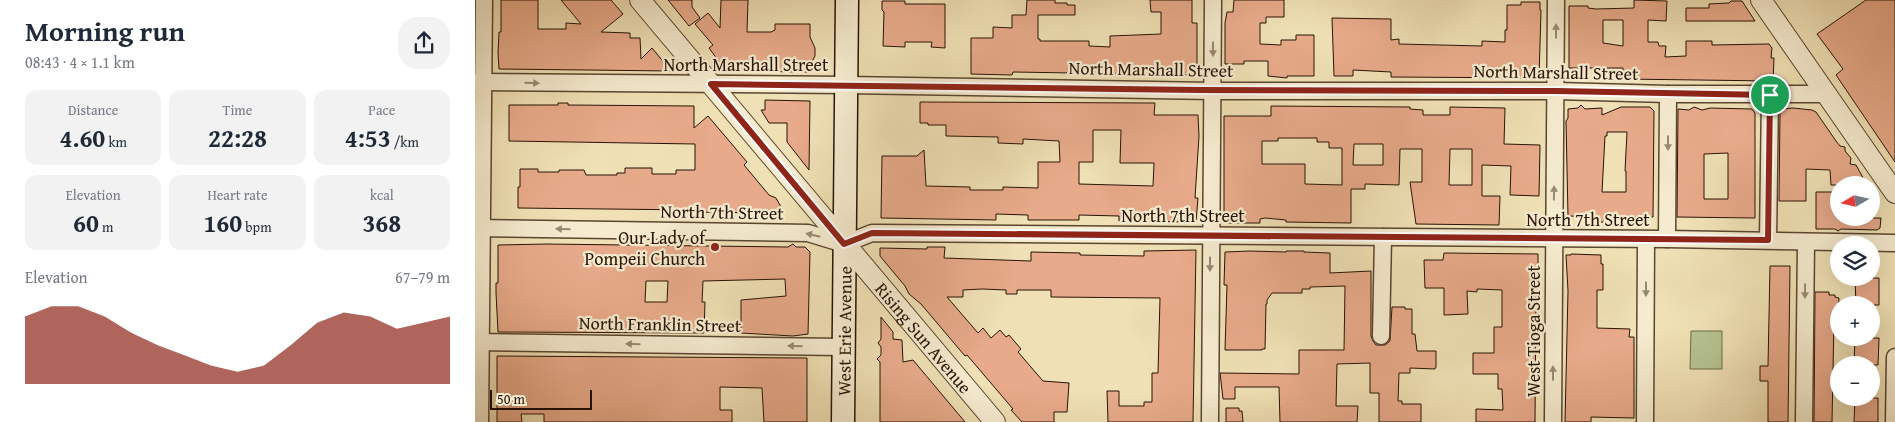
<!DOCTYPE html>
<html lang="en">
<head>
<meta charset="utf-8">
<style>
	body { margin:0; font-family:"Gentium Book Plus",serif; background:#f2f2f3; color:#1f2937; height:100vh; display:flex; flex-direction:column; font-size:19px; white-space:nowrap }
	* { box-sizing:border-box; margin:0 }
	p { font-size:16px; color:#747a83 }
	.icon { flex:none; width:28px; height:28px; fill:none; stroke:currentColor; stroke-width:2; stroke-linecap:round; stroke-linejoin:round }
	.map { position:relative; flex:1; overflow:hidden }
	.details { display:flex; flex-direction:column; background:#fff; width:475px }
	.details>* { flex:none }
	.needle { width:32px; rotate:261deg }
	.controls { position:absolute; left:1355px; top:176px; display:grid; gap:10px }
	.controls a { display:grid; place-items:center; width:50px; height:50px; border-radius:50%; background:#fff; box-shadow:0 5px 20px #0002; font-size:25px }
	.scale { position:absolute; left:15px; bottom:12px; width:102px; box-sizing:border-box; padding-left:5px; border:2px solid #291305; border-top:0; font-size:14px; line-height:18px; white-space:nowrap; color:#291305; -webkit-text-stroke:4px #f5ebcf; paint-order:stroke }
	.pin { position:absolute; display:grid; place-items:center; width:42px; height:42px; color:#fff; margin:-21px; border:2px solid #fff; border-radius:50%; box-shadow:0 1px 5px #0007 }
	.round { display:grid; place-items:center; flex:none; width:52px; height:52px; border-radius:20px; background:#f2f2f3 }
	.overview { display:flex; align-items:center; justify-content:space-between; height:85px; padding:0 25px }
	h1 { font-size:28px; font-weight:800; line-height:38px }
	.metrics { display:grid; grid-template-columns:repeat(3,1fr); gap:8px; height:85px; padding:5px 25px }
	.metrics div { display:grid; align-content:center; border-radius:12px; background:#f2f2f3; text-align:center }
	.metrics b { font-size:25px; font-weight:800 }
	.metrics small { font-size:14px; font-weight:400 }
	.metrics p { font-size:14px }
	.chart { height:140px; padding:10px 25px }
	.chart p { display:flex; justify-content:space-between }
	.chart svg { width:100%; height:90px; margin-top:5px; fill:#8f2418; opacity:.7 }
	main { display:flex; flex:1; min-height:0 }
	.map>svg:first-child { display:block }
	.green { fill:#b4c391; stroke:#6e6b4b }
	.building { fill:#e7aa8a; stroke:#291305; fill-rule:evenodd }
	.lines { fill:none; stroke-linecap:round; stroke-linejoin:round }
	.minor-casing { stroke:#5a4631; stroke-width:19 }
	.tertiary-casing { stroke:#5a4631; stroke-width:22 }
	.secondary-casing { stroke:#291305; stroke-width:25 }
	.minor { stroke:#f5ebcf; stroke-width:16 }
	.tertiary { stroke:#f5ebcf; stroke-width:20 }
	.secondary { stroke:#f5ebcf; stroke-width:22 }
	.oneway { fill:#998a74 }
	.route-casing { stroke:#fff; stroke-width:10 }
	.route { stroke:#8f2418; stroke-width:6 }
	.poi-dot { fill:#8f2418; stroke:#f5ebcf; stroke-width:2 }
	.labels { text-anchor:middle; dominant-baseline:central; stroke-width:4.5; stroke-linejoin:round; paint-order:stroke }
	.street-label { font-size:18px; fill:#291305; stroke:#f5ebcf }
	.poi-label { font-size:18px; fill:#291305; stroke:#f5ebcf; text-anchor:end }
</style>
</head>
<body>
<main>
<section class="details">
<div class="overview"><div><h1>Morning run</h1><p>08:43 · 4 × 1.1 km</p></div><a class="round"><svg class="icon" aria-label="share" viewBox="0 0 24 24"><path d="M12 15V3M7 8l5-5 5 5M5 13v7h14v-7"/></svg></a></div>
<div class="metrics">
<div><p>Distance</p><b>4.60<small> km</small></b></div>
<div><p>Time</p><b>22:28</b></div>
<div><p>Pace</p><b>4:53<small> /km</small></b></div>
</div>
<div class="metrics">
<div><p>Elevation</p><b>60<small> m</small></b></div>
<div><p>Heart rate</p><b>160<small> bpm</small></b></div>
<div><p>kcal</p><b>368</b></div>
</div>
<div class="chart"><p><span>Elevation</span>67–79 m</p>
<svg viewBox="0 0 160 44" preserveAspectRatio="none"><path d="M0 44V11L10 6L20 6L30 11L40 19L50 25L60 30L70 35L80 38L90 35L100 25L110 14L120 9L130 11L140 17L150 14L160 11V44z"/></svg>
</div>
</section>
<div class="map">
<svg width="1420" height="422" viewBox="0 0 1420 422">
	<rect width="100%" height="100%" fill="#efe0b5"/>
	<filter id="stains"><feTurbulence type="fractalNoise" baseFrequency=".004" numOctaves="4"/><feColorMatrix values="0 0 0 0 .2 0 0 0 0 .09 0 0 0 0 .02 0 0 0 .5 -.17"/></filter>
	<radialGradient id="worn" r=".72"><stop offset=".6" stop-color="#630" stop-opacity="0"/><stop offset="1" stop-color="#630" stop-opacity=".3"/></radialGradient>
	<polygon class="green" points="1216,331 1247,331 1247,369 1215,369"/>
	<g class="building">
		<polygon points="26,0 63,0 63,29 91,29 91,23 106,24 86,0 136,0 148,14 126,32 155,33 155,38 165,38 166,59 177,48 196,71 24,69 23,53 24,32 26,32"/>
		<polygon points="193,0 217,0 217,7 225,18 214,26"/>
		<polygon points="246,0 273,0 272,32 296,32 300,30 300,24 335,24 335,37 340,48 340,56 334,67 334,72 251,71 234,48 238,45 220,24 233,13 245,28"/>
		<polygon points="552,0 580,0 580,3 592,3 592,5 600,5 600,15 563,15 563,39 565,39 565,41 614,41 614,46 635,47 635,36 686,34 686,12 676,12 675,0 717,0 717,23 722,23 722,75 538,72 537,75 496,74 496,38 518,38 518,27 537,28 537,15 551,15"/>
		<polygon points="759,0 809,0 809,17 791,17 791,23 785,23 785,44 806,45 806,40 821,40 821,35 839,35 839,76 812,76 812,78 793,76 793,61 769,61 769,64 750,64 750,23 752,12 758,12"/>
		<path d="M 1159,0 L 1192,1 L 1191,21 L 1173,20 L 1173,42 L 1183,42 L 1184,46 L 1191,46 L 1190,57 L 1211,56 L 1211,41 L 1237,41 L 1237,45 L 1294,44 L 1297,48 L 1296,58 L 1299,58 L 1298,81 L 1148,79 L 1148,68 L 1094,68 L 1094,6 L 1113,6 L 1113,8 L 1121,9 L 1159,8 ZM 1128,20 L 1148,20 L 1148,46 L 1128,43 Z"/>
		<polygon points="1391,0 1420,0 1420,162 1361,75 1368,69 1342,34"/>
		<polygon points="407,1 430,1 430,4 470,4 470,48 456,47 457,42 430,42 430,47 408,46 409,12 407,10"/>
		<polygon points="1256,1 1267,1 1280,21 1211,21 1211,8 1234,8 1234,4 1254,3"/>
		<polygon points="1046,2 1065,2 1065,10 1066,10 1064,78 916,77 916,72 878,70 878,76 859,76 857,18 916,19 916,40 924,39 924,44 1007,46 1007,41 1030,42 1030,30 1032,30 1032,5 1046,5"/>
		<polygon points="290,100 335,101 334,170 312,142 312,123 294,123 286,110 290,110"/>
		<path d="M 445,102 L 680,103 L 679,115 L 723,115 L 724,136 L 720,198 L 723,198 L 721,222 L 644,221 L 644,216 L 604,215 L 604,220 L 553,220 L 553,215 L 521,214 L 521,220 L 406,218 L 407,156 L 442,156 L 449,150 L 451,186 L 495,187 L 495,190 L 528,190 L 528,187 L 563,188 L 563,162 L 585,162 L 584,141 L 548,139 L 548,144 L 523,143 L 523,137 L 471,136 L 471,125 L 453,125 L 453,123 L 445,123 ZM 618,130 L 646,130 L 645,163 L 679,163 L 678,186 L 604,184 L 604,162 L 618,162 Z"/>
		<polygon points="83,103 93,103 93,105 219,106 219,128 233,116 272,162 269,165 294,195 301,198 306,207 302,215 292,215 286,213 219,212 220,210 43,208 43,187 45,187 45,169 63,169 63,172 84,172 84,170 109,170 111,175 142,175 142,173 150,173 150,168 177,168 177,174 201,174 201,170 220,170 220,144 34,141 34,105 83,105"/>
		<path d="M 1106,105 L 1110,109 L 1127,108 L 1127,115 L 1146,107 L 1175,107 L 1179,111 L 1178,217 L 1140,216 L 1140,222 L 1123,222 L 1123,217 L 1093,216 L 1091,121 L 1093,118 L 1093,109 L 1103,108 ZM 1132,132 L 1152,132 L 1150,171 L 1151,171 L 1151,192 L 1127,192 L 1130,136 L 1132,136 Z"/>
		<path d="M 796,106 L 935,107 L 935,109 L 948,110 L 948,115 L 975,115 L 975,107 L 1030,108 L 1029,144 L 1065,145 L 1064,196 L 1035,195 L 1036,166 L 1007,165 L 1007,196 L 1025,196 L 1024,225 L 941,224 L 935,182 L 947,182 L 947,149 L 925,149 L 924,185 L 890,184 L 890,189 L 876,189 L 876,223 L 811,222 L 811,220 L 790,218 L 785,219 L 785,223 L 749,223 L 749,116 L 796,116 ZM 803,138 L 842,138 L 842,142 L 854,142 L 854,148 L 867,148 L 867,185 L 830,184 L 830,164 L 787,164 L 787,141 L 803,141 ZM 879,144 L 908,144 L 908,165 L 878,165 ZM 975,149 L 997,149 L 997,185 L 974,185 Z"/>
		<path d="M 1219,107 L 1227,110 L 1235,108 L 1277,109 L 1280,113 L 1280,218 L 1202,217 L 1203,109 L 1214,110 ZM 1253,153 L 1253,199 L 1229,199 L 1229,154 Z"/>
		<polygon points="1318,108 1337,110 1341,112 1361,141 1365,146 1370,147 1370,151 1376,158 1375,164 1381,165 1392,185 1356,185 1355,170 1331,169 1331,201 1304,201 1305,112 1307,109"/>
		<polygon points="1341,192 1364,192 1364,218 1406,218 1405,228 1402,230 1366,229 1363,231 1360,229 1341,229"/>
		<path d="M 71,244 L 313,247 L 318,244 L 321,247 L 330,247 L 335,252 L 333,334 L 318,336 L 266,333 L 266,300 L 311,296 L 310,279 L 228,281 L 227,302 L 230,302 L 229,333 L 23,332 L 21,293 L 21,283 L 23,283 L 23,245 ZM 171,281 L 193,281 L 192,302 L 170,302 Z"/>
		<polygon points="452,247 470,247 469,258 556,261 556,252 605,253 605,255 669,256 669,251 721,250 718,422 633,422 632,391 644,391 644,406 669,406 669,402 677,402 677,373 683,373 685,298 576,297 576,290 542,290 542,294 531,294 531,290 507,289 488,290 488,297 472,297 503,333 508,328 516,338 525,330 531,337 534,335 546,349 543,352 568,381 594,383 592,412 579,412 579,422 547,422 536,410 538,409 492,355 490,356 446,304 434,294 430,286 405,256 405,248 452,249"/>
		<polygon points="775,251 811,252 811,251 829,251 829,252 855,253 855,273 896,271 896,336 898,341 901,345 910,345 915,341 917,307 930,307 930,309 937,309 937,334 940,334 942,351 961,351 961,367 960,369 935,368 935,373 924,373 923,401 927,401 927,404 946,404 946,422 904,422 904,393 895,393 895,363 862,364 861,406 883,406 882,422 805,422 804,387 760,387 760,399 748,399 745,373 824,374 824,350 869,350 870,286 835,287 835,289 827,289 827,293 797,293 792,300 792,304 791,304 790,349 787,349 787,350 750,350 752,285 749,285 750,252"/>
		<polygon points="969,253 1063,254 1063,283 1061,283 1061,291 1060,422 1001,422 1001,409 1028,410 1027,389 1023,389 1023,374 998,374 998,353 1019,353 1019,327 1027,327 1027,290 1002,289 1002,292 992,291 993,314 969,315 969,288 950,288 949,260 968,260"/>
		<polygon points="1096,254 1126,255 1126,264 1128,264 1128,290 1122,290 1122,328 1155,329 1154,337 1159,337 1159,418 1116,417 1116,422 1090,422 1093,291 1091,255 1096,255"/>
		<polygon points="1295,266 1315,266 1313,422 1293,422 1293,381 1285,381 1285,366 1293,366"/>
		<polygon points="1389,278 1404,278 1404,305 1381,305 1380,279"/>
		<polygon points="1340,292 1354,292 1354,295 1360,295 1360,297 1364,298 1363,320 1359,320 1357,422 1339,422"/>
		<polygon points="406,317 418,332 418,339 427,340 428,362 438,360 490,422 405,422 405,362 402,359 406,355 406,347 403,343 406,339"/>
		<polygon points="1380,338 1404,338 1403,365 1379,365"/>
		<polygon points="22,356 332,358 332,422 289,422 287,388 245,387 245,410 257,410 257,422 69,422 69,414 46,414 47,422 22,422"/>
		<polygon points="1380,398 1403,398 1403,422 1379,422"/>
		<polygon points="751,408 764,408 764,411 767,411 768,422 751,422"/>
	</g>
	<g class="lines">
		<g class="minor-casing">
			<g id="minor">
				<polyline points="0,82 371,85 738,91 1081,91 1193,94 1352,94"/>
				<polyline points="0,228 333,233 369,244 397,233 1192,239 1420,243"/>
				<polyline points="1192,239 1193,94"/>
				<polyline points="1293,240 1295,95"/>
				<polyline points="906,336 908,237"/>
				<polyline points="0,342 369,347"/>
				<polyline points="5,422 9,0"/>
				<polyline points="735,422 738,0"/>
				<polyline points="1078,422 1081,0"/>
				<polyline points="1170,422 1171,240"/>
				<polyline points="1329,422 1331,242"/>
				<polyline points="1419,422 1420,357"/>
			</g>
		</g>
		<g class="tertiary-casing">
			<g id="tertiary">
				<path id="s1" d="M 165,0 L 520,422"/>
				<polyline points="1286,0 1420,193"/>
			</g>
		</g>
		<g class="secondary-casing">
			<g id="secondary">
				<path id="s2" d="M 368,422 L 372,0"/>
			</g>
		</g>
		<use href="#minor" class="minor"/>
		<use href="#tertiary" class="tertiary"/>
		<use href="#secondary" class="secondary"/>
	</g>
	<defs><path id="oneway-solid" d="M-6-.8H1V-3.2L6.5 0L1 3.2V.8H-6Z" transform="scale(1.25)"/></defs>
	<g class="oneway">
		<use href="#oneway-solid" transform="translate(1081 31) rotate(-90)"/>
		<use href="#oneway-solid" transform="translate(738 49) rotate(90)"/>
		<use href="#oneway-solid" transform="translate(57 83) rotate(1)"/>
		<use href="#oneway-solid" transform="translate(1193 143) rotate(90)"/>
		<use href="#oneway-solid" transform="translate(1079 193) rotate(-89)"/>
		<use href="#oneway-solid" transform="translate(88 229) rotate(-179)"/>
		<use href="#oneway-solid" transform="translate(338 235) rotate(-167)"/>
		<use href="#oneway-solid" transform="translate(735 264) rotate(90)"/>
		<use href="#oneway-solid" transform="translate(1171 289) rotate(90)"/>
		<use href="#oneway-solid" transform="translate(1330 291) rotate(90)"/>
		<use href="#oneway-solid" transform="translate(158 344) rotate(-179)"/>
		<use href="#oneway-solid" transform="translate(320 346) rotate(-179)"/>
		<use href="#oneway-solid" transform="translate(1078 373) rotate(-90)"/>
	</g>
	<g class="lines">
		<g class="route-casing">
			<polygon id="route" points="236,84 724,90 1081,91 1295,95 1293,240 397,233 369,244"/>
		</g>
		<use href="#route" class="route"/>
	</g>
	<circle class="poi-dot" cx="240" cy="247" r="5"/>
	<g class="labels">
		<g class="street-label">
			<text x="271" y="64">North Marshall Street</text>
			<text transform="translate(676 69) rotate(1)">North Marshall Street</text>
			<text transform="translate(1081 72) rotate(1)">North Marshall Street</text>
			<text transform="translate(247 212) rotate(1)">North 7th Street</text>
			<text x="708" y="215">North 7th Street</text>
			<text x="1113" y="219">North 7th Street</text>
			<text transform="translate(185 324) rotate(1)">North Franklin Street</text>
			<text stroke="none"><textPath href="#s2" startOffset="91">West Erie Avenue</textPath></text>
			<text transform="translate(1058 331) rotate(-90)">West Tioga Street</text>
			<text stroke="none"><textPath href="#s1" startOffset="441">Rising Sun Avenue</textPath></text>
		</g>
		<g class="poi-label">
			<text x="230" y="237">Our Lady of<tspan x="230" dy="21">Pompeii Church</tspan></text>
		</g>
	</g>
	<rect width="100%" height="100%" filter="url(#stains)"/>
	<rect width="100%" height="100%" fill="url(#worn)"/>
</svg>
<div class="controls">
<a><svg class="needle" viewBox="-14 -14 28 28"><path d="M0-13l5 13h-10z" fill="#e53935"/><path d="M0 13l5-13h-10z" fill="#747a83"/></svg></a>
<a><svg class="icon" aria-label="layers" viewBox="0 0 24 24"><path d="M12 4l9 5-9 5-9-5zM3 14l9 5 9-5"/></svg></a>
<a>+</a>
<a>−</a>
</div>
<div class="scale">50 m</div>
<div class="pin" style="left:1295px;top:95px;background:#1e9e55"><svg class="icon" aria-label="arrive" viewBox="0 0 24 24"><path d="M6 21V4h12l-3 4 3 4H6"/></svg></div>
</div>
</main>
</body>
</html>
